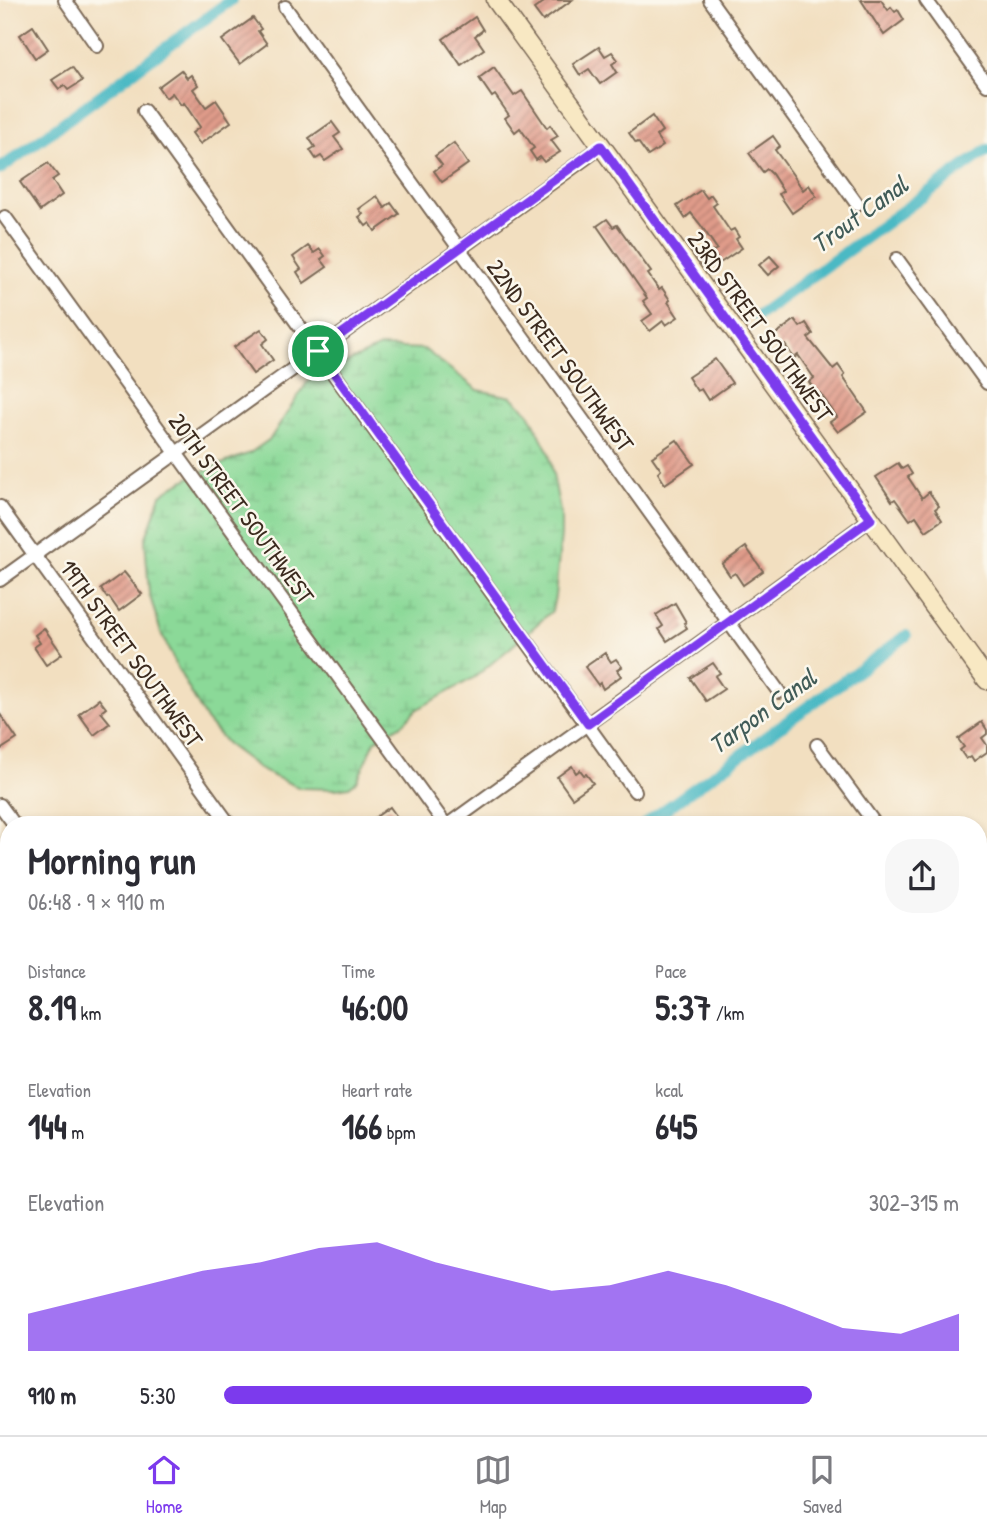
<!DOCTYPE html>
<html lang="en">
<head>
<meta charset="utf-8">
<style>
	body { margin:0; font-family:"Patrick Hand",sans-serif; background:#f7f7f7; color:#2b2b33; height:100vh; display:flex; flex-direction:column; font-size:26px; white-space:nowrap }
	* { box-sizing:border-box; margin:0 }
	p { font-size:23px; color:#7c7c81 }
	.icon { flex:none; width:38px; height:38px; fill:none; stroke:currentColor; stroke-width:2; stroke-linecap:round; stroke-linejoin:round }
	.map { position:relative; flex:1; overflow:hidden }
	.sheet { position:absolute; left:0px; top:816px; width:987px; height:620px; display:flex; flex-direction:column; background:#fff; border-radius:28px 28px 0 0; box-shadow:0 4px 10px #0003 }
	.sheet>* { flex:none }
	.pin { position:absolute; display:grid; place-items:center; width:60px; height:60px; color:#fff; margin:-30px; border:4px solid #fff; border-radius:50%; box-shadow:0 2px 7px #0007 }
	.round { display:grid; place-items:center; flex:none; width:74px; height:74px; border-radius:28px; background:#f7f7f7 }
	.summary { display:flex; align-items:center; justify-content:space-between; height:119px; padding:0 28px }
	h1 { font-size:38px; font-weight:700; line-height:52px }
	.stats { display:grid; grid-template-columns:repeat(3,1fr); gap:10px; height:119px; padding:7px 28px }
	.stats div { display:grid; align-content:center }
	.stats b { font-size:35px; font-weight:700 }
	.stats small { font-size:19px; font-weight:400 }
	.stats p { font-size:19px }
	.chart { height:196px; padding:14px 28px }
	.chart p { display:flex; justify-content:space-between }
	.chart svg { width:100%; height:126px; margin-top:7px; fill:#7c3aed; opacity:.7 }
	ul { padding:0 28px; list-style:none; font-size:23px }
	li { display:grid; grid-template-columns:112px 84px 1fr; align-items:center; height:52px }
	li i { height:18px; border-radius:9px; background:#7c3aed }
	.dock { display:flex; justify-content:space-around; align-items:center; height:98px; border-top:2px solid #e1e1e2; background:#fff; font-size:19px; color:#7c7c81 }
	.dock a { display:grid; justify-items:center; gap:4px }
	.dock .on { color:#7c3aed }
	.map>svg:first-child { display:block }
	.wetland { fill:url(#wetland-marsh); stroke:#63825b; stroke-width:2 }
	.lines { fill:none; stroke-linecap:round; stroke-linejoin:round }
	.canal { stroke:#4bb9c4; stroke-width:12 }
	.building { fill:url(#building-hatch) }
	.street-casing { stroke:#7b6957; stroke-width:16 }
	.secondary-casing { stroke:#7b6957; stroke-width:21 }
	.street { stroke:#fff; stroke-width:12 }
	.secondary { stroke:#f8e8c3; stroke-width:18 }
	.route-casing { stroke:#fff; stroke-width:14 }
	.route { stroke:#7c3aed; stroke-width:9 }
	.labels { text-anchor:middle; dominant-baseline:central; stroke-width:5; stroke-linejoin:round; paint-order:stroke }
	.street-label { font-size:24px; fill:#3b2a1e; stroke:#fbf7ec }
	.water-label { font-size:26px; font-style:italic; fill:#415c58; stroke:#fbf7ec }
</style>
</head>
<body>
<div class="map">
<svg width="987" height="1435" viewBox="0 0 987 1435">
	<defs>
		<pattern id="wetland-marsh" width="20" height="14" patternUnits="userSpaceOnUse" patternTransform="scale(1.75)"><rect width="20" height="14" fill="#8bd998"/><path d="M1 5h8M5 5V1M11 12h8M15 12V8" fill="none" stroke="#79ba83"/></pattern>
		<pattern id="building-hatch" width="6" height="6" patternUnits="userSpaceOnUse" patternTransform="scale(1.75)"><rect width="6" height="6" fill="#e09b8a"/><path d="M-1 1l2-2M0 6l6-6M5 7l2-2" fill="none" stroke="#b77f70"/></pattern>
	</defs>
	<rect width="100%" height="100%" fill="#fbf7ec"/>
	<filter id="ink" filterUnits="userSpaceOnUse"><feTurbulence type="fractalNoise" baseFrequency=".0143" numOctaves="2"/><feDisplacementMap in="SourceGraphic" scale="14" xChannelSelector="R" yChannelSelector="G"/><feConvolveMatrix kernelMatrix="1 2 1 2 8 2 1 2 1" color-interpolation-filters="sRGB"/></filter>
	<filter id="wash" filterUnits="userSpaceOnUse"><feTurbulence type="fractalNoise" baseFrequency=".00686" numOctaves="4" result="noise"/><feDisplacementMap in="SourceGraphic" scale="28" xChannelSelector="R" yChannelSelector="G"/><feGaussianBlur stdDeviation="1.57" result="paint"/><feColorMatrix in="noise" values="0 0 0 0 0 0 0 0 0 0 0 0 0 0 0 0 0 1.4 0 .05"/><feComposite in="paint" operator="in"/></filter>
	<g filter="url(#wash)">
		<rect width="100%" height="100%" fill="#f2dfc0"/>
		<g class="wetland">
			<polygon points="380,347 424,349 478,390 512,397 529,413 549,453 561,516 561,535 555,596 552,611 510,648 475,677 416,710 403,724 375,741 357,781 349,787 336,789 300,788 264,772 229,746 206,720 178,669 161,633 149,593 145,540 161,495 174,486 196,474 250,453 270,439 308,381"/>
			<polygon points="579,1426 646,1426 654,1435 568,1435"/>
		</g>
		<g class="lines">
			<g class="canal">
				<polyline points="0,169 231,0"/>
				<polyline points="757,316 987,150"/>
				<polyline points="645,824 906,636"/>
				<polyline points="0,1291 9,1284"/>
			</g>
		</g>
		<g id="blocks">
			<g class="building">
				<polygon points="547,0 572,0 543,21 534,9"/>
				<polygon points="861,0 881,0 888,10 891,7 895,12 898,10 904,20 884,35"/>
				<polygon points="475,17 483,30 475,36 484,49 461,65 443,39"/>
				<polygon points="253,18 261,29 258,31 267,44 240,64 222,40"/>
				<polygon points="33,26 48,49 35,58 20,35"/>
				<polygon points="599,47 605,56 612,52 618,60 612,64 617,72 600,84 589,69 580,75 573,64"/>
				<polygon points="72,67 82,81 68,90 64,85 59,89 52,80"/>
				<polygon points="494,67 514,96 522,91 547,128 550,125 558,136 551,140 560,152 544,162 540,157 536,160 530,151 534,148 520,128 515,132 505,118 509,115 495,95 492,97 479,78"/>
				<polygon points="181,70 187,78 191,75 198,85 193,89 206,107 216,100 231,122 200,144 192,133 200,127 184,103 181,105 172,93 166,98 158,87"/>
				<polygon points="652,116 662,131 656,136 663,146 648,156 638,142 636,143 629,133"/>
				<polygon points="332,122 340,133 334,137 343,149 325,161 321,156 316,159 310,150 315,147 309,138"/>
				<polygon points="773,136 780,146 775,150 793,175 803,190 809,185 816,196 792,213 779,194 783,191 772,174 767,169 763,172 749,153"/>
				<polygon points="454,143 468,164 442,182 434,171 442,165 435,156"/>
				<polygon points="48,163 58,176 52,180 62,195 40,211 20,182"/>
				<polygon points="701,190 707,198 711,195 717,203 713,206 730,231 734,229 739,237 736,239 742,248 720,263 712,252 717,249 700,224 691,213 685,218 677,206"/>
				<polygon points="377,196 385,208 391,203 399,214 375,231 370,223 366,226 359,217 363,214 359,209"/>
				<polygon points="607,219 613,227 617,225 651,272 648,274 659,290 662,288 670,300 668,302 678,317 666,325 663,321 650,331 642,321 652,314 643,301 647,298 597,226"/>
				<polygon points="308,246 314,253 320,249 325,256 321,259 327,267 304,283 297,272 301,269 293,257"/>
				<polygon points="770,256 779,266 768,275 759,265"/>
				<polygon points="795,320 800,327 806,323 813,334 808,338 833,369 838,365 845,375 843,377 867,412 838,432 830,422 837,417 820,393 818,395 809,382 814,378 798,355 794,358 785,345 781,348 773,336"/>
				<polygon points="261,329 268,339 262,344 273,360 253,374 234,347"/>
				<polygon points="715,359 732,383 708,400 701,389 697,391 688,377"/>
				<polygon points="677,440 694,464 665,484 658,473 661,470 652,457"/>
				<polygon points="898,463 902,469 907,466 912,474 908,477 922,498 929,492 939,506 935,509 942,520 926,531 916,516 910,520 895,499 892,501 876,477"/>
				<polygon points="746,547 763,571 743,585 735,573 730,576 722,564"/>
				<polygon points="124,572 142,594 119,611 109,597 107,598 101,589"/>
				<polygon points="675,603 686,622 684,623 687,628 667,641 659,629 663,626 656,615"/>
				<polygon points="44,628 62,654 46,665 34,647 40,643 35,635"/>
				<polygon points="605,653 611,662 616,659 622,667 617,670 621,676 603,689 600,683 598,685 585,667"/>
				<polygon points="713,663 720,673 715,676 724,689 706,701 690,678"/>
				<polygon points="99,699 106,708 101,712 110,723 94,735 79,714"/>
				<polygon points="0,714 17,739 0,750"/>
				<polygon points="982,722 987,730 987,734 982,738 987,745 987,752 974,761 971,756 966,759 960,750 964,747 958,739"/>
				<polygon points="572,766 576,773 580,770 584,775 586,774 593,783 572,798 557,777"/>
				<polygon points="390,807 402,824 366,824"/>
			</g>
		</g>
	</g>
	<g filter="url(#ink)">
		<use href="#blocks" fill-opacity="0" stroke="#7b6957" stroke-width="2"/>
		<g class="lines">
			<g class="street-casing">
				<g id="street">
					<polyline points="65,0 97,46"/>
					<polyline points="710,0 857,204"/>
					<polyline points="926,0 987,85"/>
					<polyline points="285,7 779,692"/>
					<polyline points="144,111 635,791"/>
					<polyline points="5,217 445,824"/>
					<polyline points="897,259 987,383"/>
					<polyline points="0,507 229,824"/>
					<polyline points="0,580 601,147"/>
					<polyline points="817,745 875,824"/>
					<polyline points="0,805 14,824"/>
					<polyline points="449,824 871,519"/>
					<polyline points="978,967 987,979"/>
					<polyline points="978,997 987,991"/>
					<polyline points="0,1104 9,1116"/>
					<polyline points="0,1160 9,1154"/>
					<polyline points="978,1266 987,1278"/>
					<polyline points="0,1401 9,1413"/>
					<polyline points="18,1426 25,1435"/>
					<polyline points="233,1426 239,1435"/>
					<polyline points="448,1426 454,1435"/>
					<polyline points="663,1426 670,1435"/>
					<polyline points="879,1426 885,1435"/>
					<polyline points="210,1435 222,1426"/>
					<polyline points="373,1435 385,1426"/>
				</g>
			</g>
			<g class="secondary-casing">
				<polyline id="secondary" points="496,0 987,680"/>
			</g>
			<use href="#street" class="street"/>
			<use href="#secondary" class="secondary"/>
		</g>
	</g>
	<g class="lines" filter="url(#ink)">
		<g class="route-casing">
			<polygon id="route" points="601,146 871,519 588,724 318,351"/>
		</g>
		<use href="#route" class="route"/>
	</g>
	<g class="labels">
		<g class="street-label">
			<text transform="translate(761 326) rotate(54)">23RD STREET SOUTHWEST</text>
			<text transform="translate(561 355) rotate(54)">22ND STREET SOUTHWEST</text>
			<text transform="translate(242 508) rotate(54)">20TH STREET SOUTHWEST</text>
			<text transform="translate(132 653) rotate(54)">19TH STREET SOUTHWEST</text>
		</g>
		<g class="water-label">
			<text transform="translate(859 214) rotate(-36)">Trout Canal</text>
			<text transform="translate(762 711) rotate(-36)">Tarpon Canal</text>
		</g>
	</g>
</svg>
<div class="pin" style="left:318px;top:351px;background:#1e9e55"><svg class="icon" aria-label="arrive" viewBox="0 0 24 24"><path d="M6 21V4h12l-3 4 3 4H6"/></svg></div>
<section class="sheet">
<div class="summary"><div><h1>Morning run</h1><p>06:48 · 9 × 910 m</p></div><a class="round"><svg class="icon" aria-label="share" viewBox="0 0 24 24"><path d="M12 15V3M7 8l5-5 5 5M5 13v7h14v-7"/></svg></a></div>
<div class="stats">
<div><p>Distance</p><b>8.19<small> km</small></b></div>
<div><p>Time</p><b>46:00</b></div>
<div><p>Pace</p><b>5:37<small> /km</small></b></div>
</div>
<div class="stats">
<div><p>Elevation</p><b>144<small> m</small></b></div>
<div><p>Heart rate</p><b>166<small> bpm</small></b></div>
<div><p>kcal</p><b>645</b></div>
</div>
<div class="chart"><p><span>Elevation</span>302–315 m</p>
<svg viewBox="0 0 160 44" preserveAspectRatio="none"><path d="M0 44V31L10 26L20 21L30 16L40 13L50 8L60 6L70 13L80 18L90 23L100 21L110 16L120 21L130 28L140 36L150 38L160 31V44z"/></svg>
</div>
<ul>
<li><b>910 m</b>5:30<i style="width:80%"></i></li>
</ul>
</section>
</div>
<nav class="dock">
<a class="on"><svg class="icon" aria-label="home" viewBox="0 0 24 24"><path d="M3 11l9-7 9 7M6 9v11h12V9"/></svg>Home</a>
<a><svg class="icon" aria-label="map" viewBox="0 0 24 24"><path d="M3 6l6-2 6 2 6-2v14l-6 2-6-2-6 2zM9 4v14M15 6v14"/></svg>Map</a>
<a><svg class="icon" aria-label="saved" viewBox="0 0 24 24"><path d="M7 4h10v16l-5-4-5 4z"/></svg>Saved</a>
</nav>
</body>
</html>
